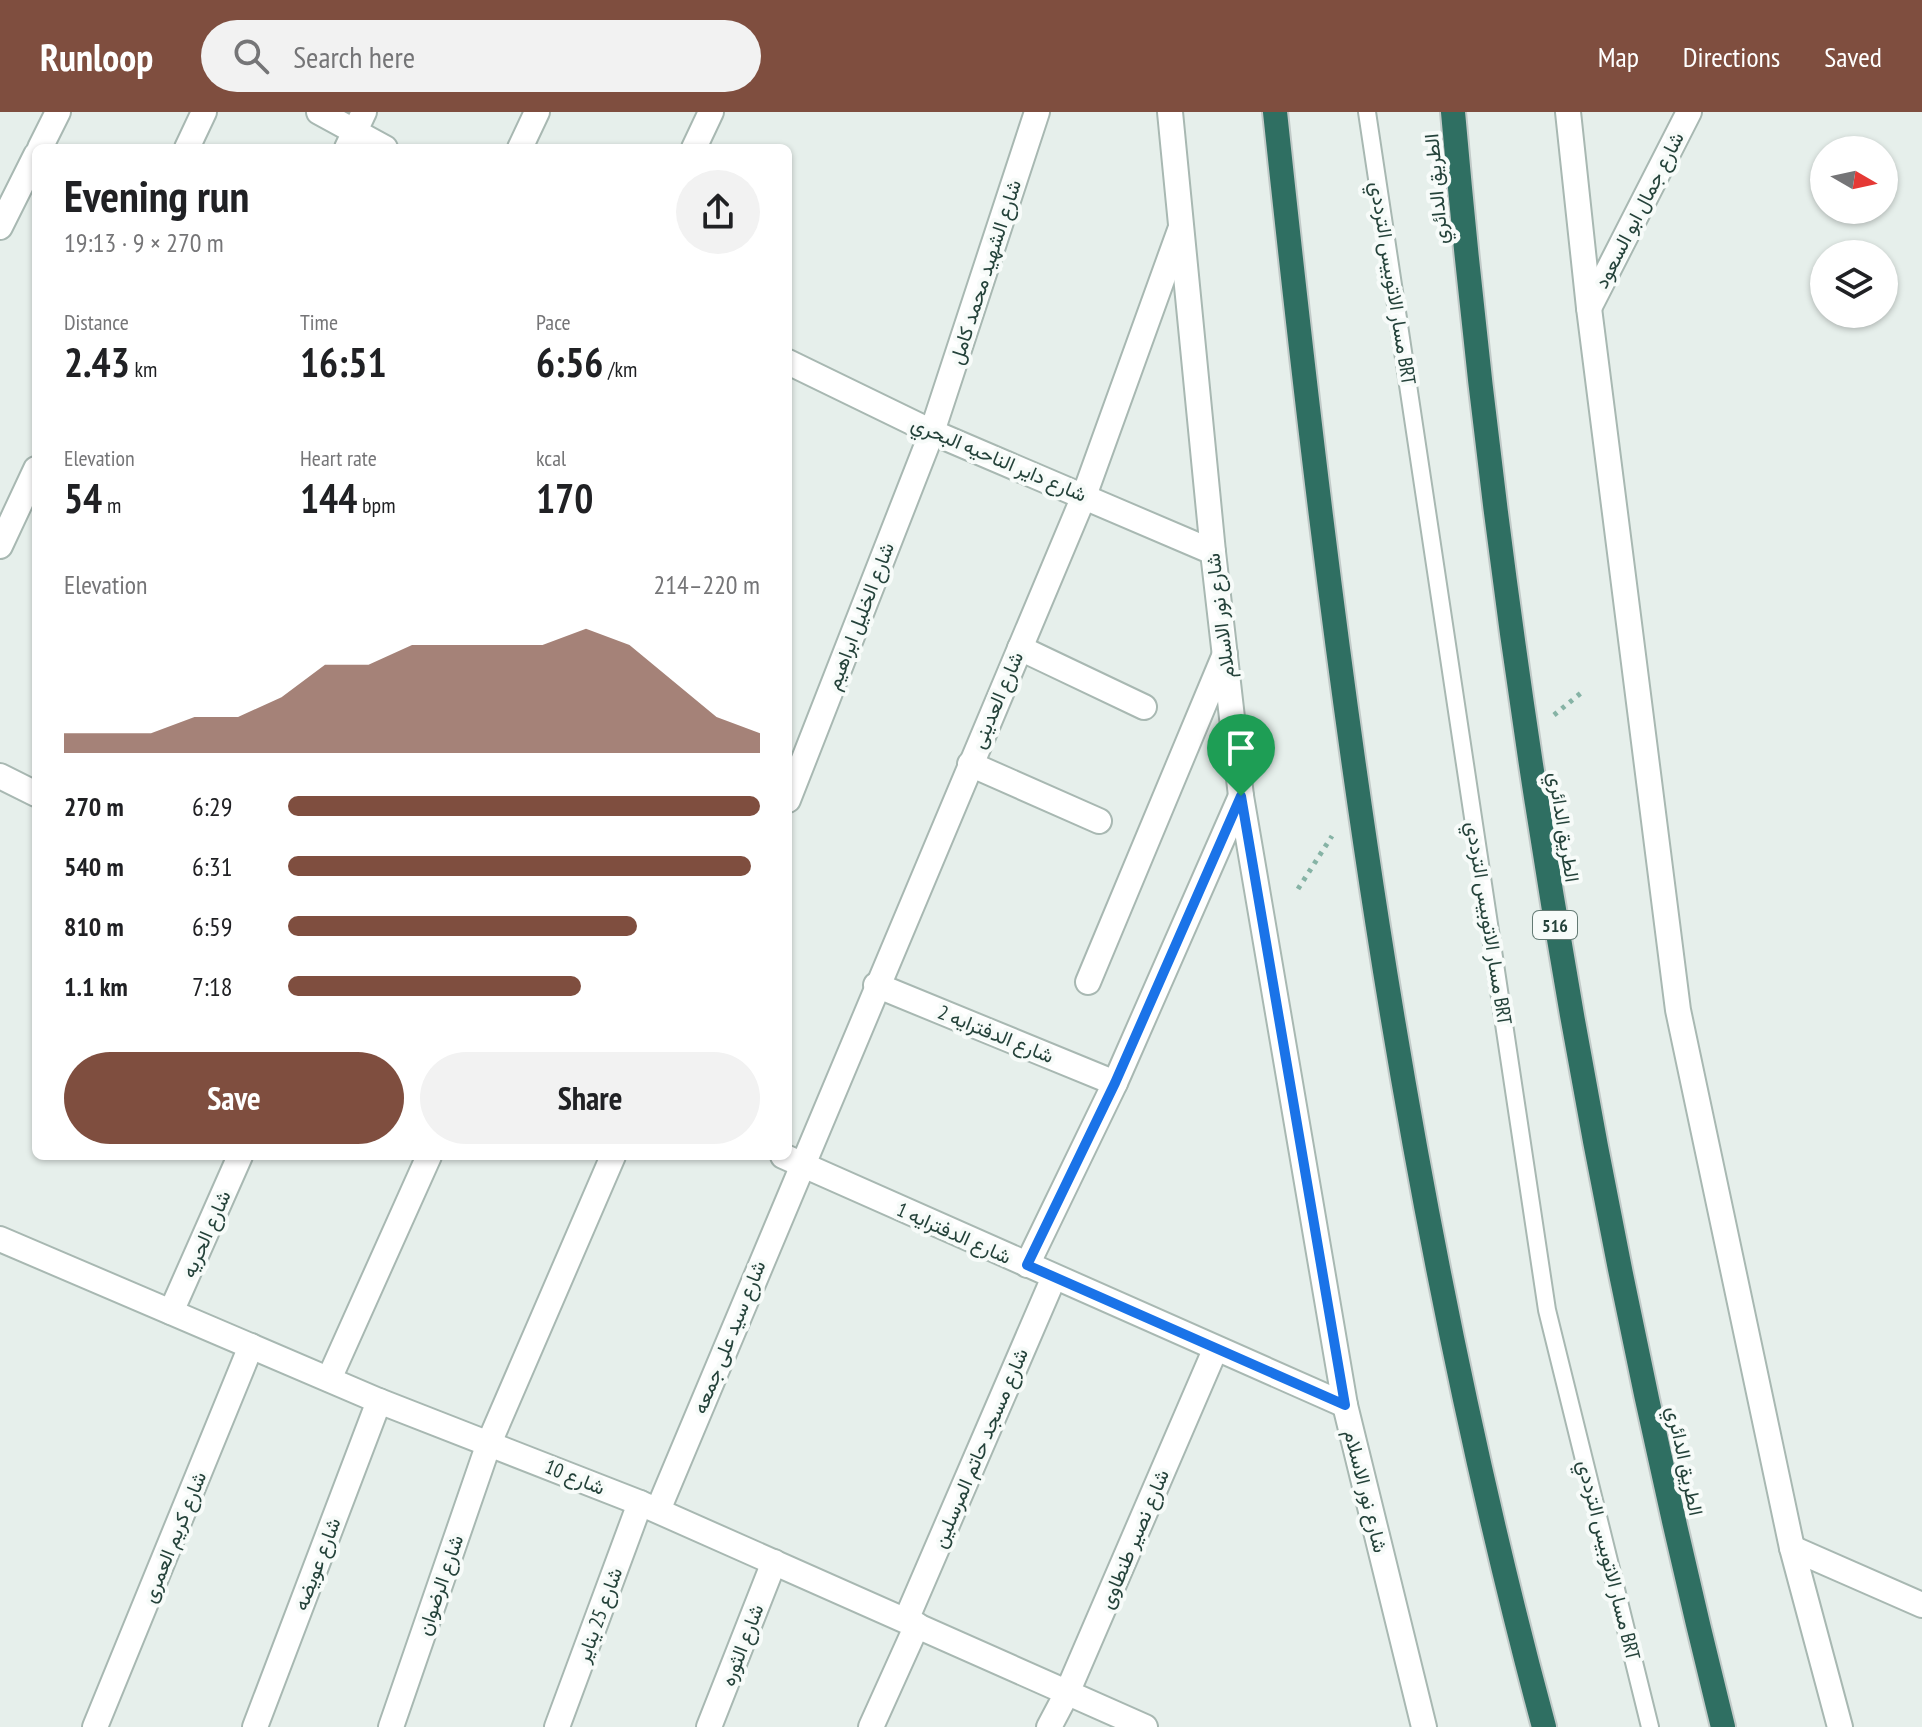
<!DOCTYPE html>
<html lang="en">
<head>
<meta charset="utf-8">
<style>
	body { margin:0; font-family:"PT Sans Narrow",Vazirmatn,sans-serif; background:#f2f2f2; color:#202124; height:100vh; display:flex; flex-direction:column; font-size:30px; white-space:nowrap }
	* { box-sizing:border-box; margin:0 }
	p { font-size:26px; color:#757577 }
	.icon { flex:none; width:44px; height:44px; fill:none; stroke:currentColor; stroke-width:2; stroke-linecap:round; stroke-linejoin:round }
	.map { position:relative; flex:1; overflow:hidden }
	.panel { position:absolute; left:32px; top:32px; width:760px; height:1016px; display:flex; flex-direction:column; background:#fff; border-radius:12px; box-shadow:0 2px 6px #0004 }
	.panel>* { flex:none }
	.needle { width:52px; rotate:99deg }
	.controls { position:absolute; left:1810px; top:24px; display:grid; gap:16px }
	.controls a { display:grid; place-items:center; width:88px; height:88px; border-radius:50%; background:#fff; box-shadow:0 2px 6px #0004; font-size:40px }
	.pin { position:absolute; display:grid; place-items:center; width:68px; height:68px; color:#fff; margin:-82px -34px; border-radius:50% 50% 50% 0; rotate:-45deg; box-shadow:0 0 8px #0007 }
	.pin .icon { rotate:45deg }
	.round { display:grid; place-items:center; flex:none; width:84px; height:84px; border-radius:42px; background:#f2f2f2 }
	.summary { display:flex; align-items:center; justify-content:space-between; height:136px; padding:0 32px }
	h1 { font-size:44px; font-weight:600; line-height:60px }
	.metrics { display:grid; grid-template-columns:repeat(3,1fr); gap:12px; height:136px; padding:8px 32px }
	.metrics div { display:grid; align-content:center }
	.metrics b { font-size:40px; font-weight:600 }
	.metrics small { font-size:22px; font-weight:400 }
	.metrics p { font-size:22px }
	.chart { height:224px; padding:16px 32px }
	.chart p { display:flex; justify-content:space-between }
	.chart svg { width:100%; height:144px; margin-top:8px; fill:#7f4e3f; opacity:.7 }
	.action { display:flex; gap:16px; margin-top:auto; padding:16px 32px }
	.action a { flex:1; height:92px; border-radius:48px; background:#7f4e3f; color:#fff; font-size:32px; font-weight:600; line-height:92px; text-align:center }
	.action a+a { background:#f2f2f2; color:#202124 }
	ul { padding:0 32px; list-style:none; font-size:26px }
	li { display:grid; grid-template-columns:128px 96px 1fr; align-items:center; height:60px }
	li i { height:20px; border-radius:10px; background:#7f4e3f }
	header { display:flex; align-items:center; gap:48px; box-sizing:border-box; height:112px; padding:0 40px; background:#7f4e3f; color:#fff }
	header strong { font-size:38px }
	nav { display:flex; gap:44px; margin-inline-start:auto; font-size:28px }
	.search { width:560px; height:72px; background:#f2f2f2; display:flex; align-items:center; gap:20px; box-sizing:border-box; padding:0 28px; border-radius:44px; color:#757577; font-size:30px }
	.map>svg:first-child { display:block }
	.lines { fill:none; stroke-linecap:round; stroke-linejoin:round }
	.service-casing { stroke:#a8b8b2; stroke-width:20 }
	.minor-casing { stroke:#a8b8b2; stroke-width:28 }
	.tertiary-casing { stroke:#a8b8b2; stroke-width:28 }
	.motorway-casing { stroke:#c2cac8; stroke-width:28 }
	.path { stroke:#86b3a5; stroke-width:5; stroke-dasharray:4 6; stroke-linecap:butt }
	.service { stroke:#fff; stroke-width:16 }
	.minor { stroke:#fff; stroke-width:24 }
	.tertiary { stroke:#fff; stroke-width:24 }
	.motorway { stroke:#2f6f62; stroke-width:24 }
	.route-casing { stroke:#fff; stroke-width:16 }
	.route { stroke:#1a73e8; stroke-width:10 }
	.labels { text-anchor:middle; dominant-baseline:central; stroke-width:8; stroke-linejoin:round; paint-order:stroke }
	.shield { fill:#f7fbf9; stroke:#637a73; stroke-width:2 }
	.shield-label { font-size:18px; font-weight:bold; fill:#24423a }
	.street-label { font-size:20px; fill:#24423a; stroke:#f7fbf9 }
</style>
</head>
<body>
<header>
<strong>Runloop</strong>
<div class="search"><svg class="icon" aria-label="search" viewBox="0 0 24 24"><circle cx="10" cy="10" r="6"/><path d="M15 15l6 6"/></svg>Search here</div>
<nav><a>Map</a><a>Directions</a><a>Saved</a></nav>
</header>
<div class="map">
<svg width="1922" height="1615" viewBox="0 0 1922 1615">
	<rect width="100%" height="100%" fill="#e6efeb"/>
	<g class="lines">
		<g class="service-casing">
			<polyline id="service" points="1367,0 1547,1198 1650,1615"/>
		</g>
		<g class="minor-casing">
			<g id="minor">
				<polyline points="319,0 385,36"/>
				<polyline points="1568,0 1589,196 1678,898 1792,1436 1840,1615"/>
				<polyline points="40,36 58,0"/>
				<polyline points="187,36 204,0"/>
				<polyline points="347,36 364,0"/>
				<polyline points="520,36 537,0"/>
				<polyline points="694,36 711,0"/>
				<polyline points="0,115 36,43"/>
				<polyline points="1589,196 1689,0"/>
				<polyline points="788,250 932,320 1213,440"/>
				<polyline points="0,434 36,357"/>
				<polyline points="1020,536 1144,595"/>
				<polyline points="970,652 1099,709"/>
				<polyline points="0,664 36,682"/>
				<polyline points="788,688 932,320 1037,0"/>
				<polyline points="1088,870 1225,542"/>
				<polyline points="876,873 1115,971"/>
				<polyline points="783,1044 1345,1293"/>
				<polyline points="0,1127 379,1289 640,1391 1145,1615"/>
				<polyline points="1027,1153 1115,971 1241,684"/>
				<polyline points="171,1200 240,1044"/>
				<polyline points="329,1267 429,1044"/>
				<polyline points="658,1398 1084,384 1180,118"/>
				<polyline points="1792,1436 1922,1493"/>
				<polyline points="906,1508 1054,1165"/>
				<polyline points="95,1615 251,1234"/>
				<polyline points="255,1615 379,1289"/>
				<polyline points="391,1615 489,1331 613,1044"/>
				<polyline points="557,1615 640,1391"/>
				<polyline points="709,1615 774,1450"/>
				<polyline points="871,1615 917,1513"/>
				<polyline points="1049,1615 1067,1581 1215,1238"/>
			</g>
		</g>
		<g class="tertiary-casing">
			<polyline id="tertiary" points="1170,0 1213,440 1241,684 1345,1293 1424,1615"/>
		</g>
		<g class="motorway-casing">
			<g id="motorway">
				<path d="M 1275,0 C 1333,544 1401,1085 1544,1615"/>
				<path d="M 1453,0 C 1501,545 1591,1084 1723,1615"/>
			</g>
		</g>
		<g class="path">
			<polyline points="1554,603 1581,581"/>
			<polyline points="1298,777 1332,724"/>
		</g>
		<use href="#service" class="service"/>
		<use href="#minor" class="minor"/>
		<use href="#tertiary" class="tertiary"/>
		<use href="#motorway" class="motorway"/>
	</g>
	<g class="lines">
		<g class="route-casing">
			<polygon id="route" points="1241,684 1345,1293 1027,1153 1115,971"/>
		</g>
		<use href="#route" class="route"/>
	</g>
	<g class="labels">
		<rect class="shield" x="1533" y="799" width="44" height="28" rx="6"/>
		<g class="shield-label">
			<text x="1555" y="813">516</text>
		</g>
		<g class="street-label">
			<text transform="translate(1436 77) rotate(-95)">الطريق الدائري</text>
			<text transform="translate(1639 98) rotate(-63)">شارع جمال ابو السعود</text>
			<text transform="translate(985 160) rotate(-72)">شارع الشهيد محمد كامل</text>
			<text transform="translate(1393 171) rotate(81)">مسار الاتوبيس الترددي BRT</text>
			<text transform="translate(999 347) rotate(23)">شارع داير الناحيه البحري</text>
			<text transform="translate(860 504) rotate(-69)">شارع الخليل ابراهيم</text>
			<text transform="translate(1220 504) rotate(-97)">شارع نور الاسلام</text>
			<text transform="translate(997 588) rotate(-67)">شارع العدينى</text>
			<text transform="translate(1564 715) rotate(81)">الطريق الدائري</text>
			<text transform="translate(1489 811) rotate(81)">مسار الاتوبيس الترددي BRT</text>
			<text transform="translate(996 922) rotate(22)">شارع الدفترايه 2</text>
			<text transform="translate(954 1121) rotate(24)">شارع الدفترايه 1</text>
			<text transform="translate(206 1122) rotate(-66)">شارع الحريه</text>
			<text transform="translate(729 1225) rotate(-68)">شارع سيد على جمعه</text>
			<text transform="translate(980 1336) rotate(-67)">شارع مسجد حاتم المرسلين</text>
			<text transform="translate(1685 1349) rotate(78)">الطريق الدائري</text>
			<text transform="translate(575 1365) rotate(22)">شارع 10</text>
			<text transform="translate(1366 1379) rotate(76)">شارع نور الاسلام</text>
			<text transform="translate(174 1425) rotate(-68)">شارع كريم العمرى</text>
			<text transform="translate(1134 1427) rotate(-67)">شارع نصير طنطاوى</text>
			<text transform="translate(1609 1448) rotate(76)">مسار الاتوبيس الترددي BRT</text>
			<text transform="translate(317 1452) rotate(-69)">شارع عويضه</text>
			<text transform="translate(440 1473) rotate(-71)">شارع الرضوان</text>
			<text transform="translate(599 1503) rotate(-70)">شارع 25 يناير</text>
			<text transform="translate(742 1533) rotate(-69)">شارع الثوره</text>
		</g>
	</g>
</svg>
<div class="controls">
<a><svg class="needle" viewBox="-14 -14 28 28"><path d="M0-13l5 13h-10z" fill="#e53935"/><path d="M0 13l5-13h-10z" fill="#757577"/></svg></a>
<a><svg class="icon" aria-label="layers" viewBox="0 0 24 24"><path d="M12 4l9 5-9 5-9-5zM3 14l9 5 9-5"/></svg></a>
</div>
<div class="pin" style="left:1241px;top:684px;background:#1e9e55"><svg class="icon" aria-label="arrive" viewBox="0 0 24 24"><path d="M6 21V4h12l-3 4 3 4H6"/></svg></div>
<section class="panel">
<div class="summary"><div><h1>Evening run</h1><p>19:13 · 9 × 270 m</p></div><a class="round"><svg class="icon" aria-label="share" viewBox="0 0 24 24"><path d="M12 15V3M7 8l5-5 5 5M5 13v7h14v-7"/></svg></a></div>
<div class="metrics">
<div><p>Distance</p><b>2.43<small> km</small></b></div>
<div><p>Time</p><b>16:51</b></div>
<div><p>Pace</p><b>6:56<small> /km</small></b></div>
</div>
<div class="metrics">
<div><p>Elevation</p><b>54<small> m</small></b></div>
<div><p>Heart rate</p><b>144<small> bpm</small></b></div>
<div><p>kcal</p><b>170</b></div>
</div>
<div class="chart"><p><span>Elevation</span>214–220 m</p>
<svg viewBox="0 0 160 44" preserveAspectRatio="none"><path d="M0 44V38L10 38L20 38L30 33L40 33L50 27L60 17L70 17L80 11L90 11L100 11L110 11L120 6L130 11L140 22L150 33L160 38V44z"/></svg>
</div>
<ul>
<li><b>270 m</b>6:29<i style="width:100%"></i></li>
<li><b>540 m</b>6:31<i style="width:98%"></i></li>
<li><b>810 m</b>6:59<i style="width:74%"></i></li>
<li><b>1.1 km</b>7:18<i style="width:62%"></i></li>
</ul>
<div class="action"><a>Save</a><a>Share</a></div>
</section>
</div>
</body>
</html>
